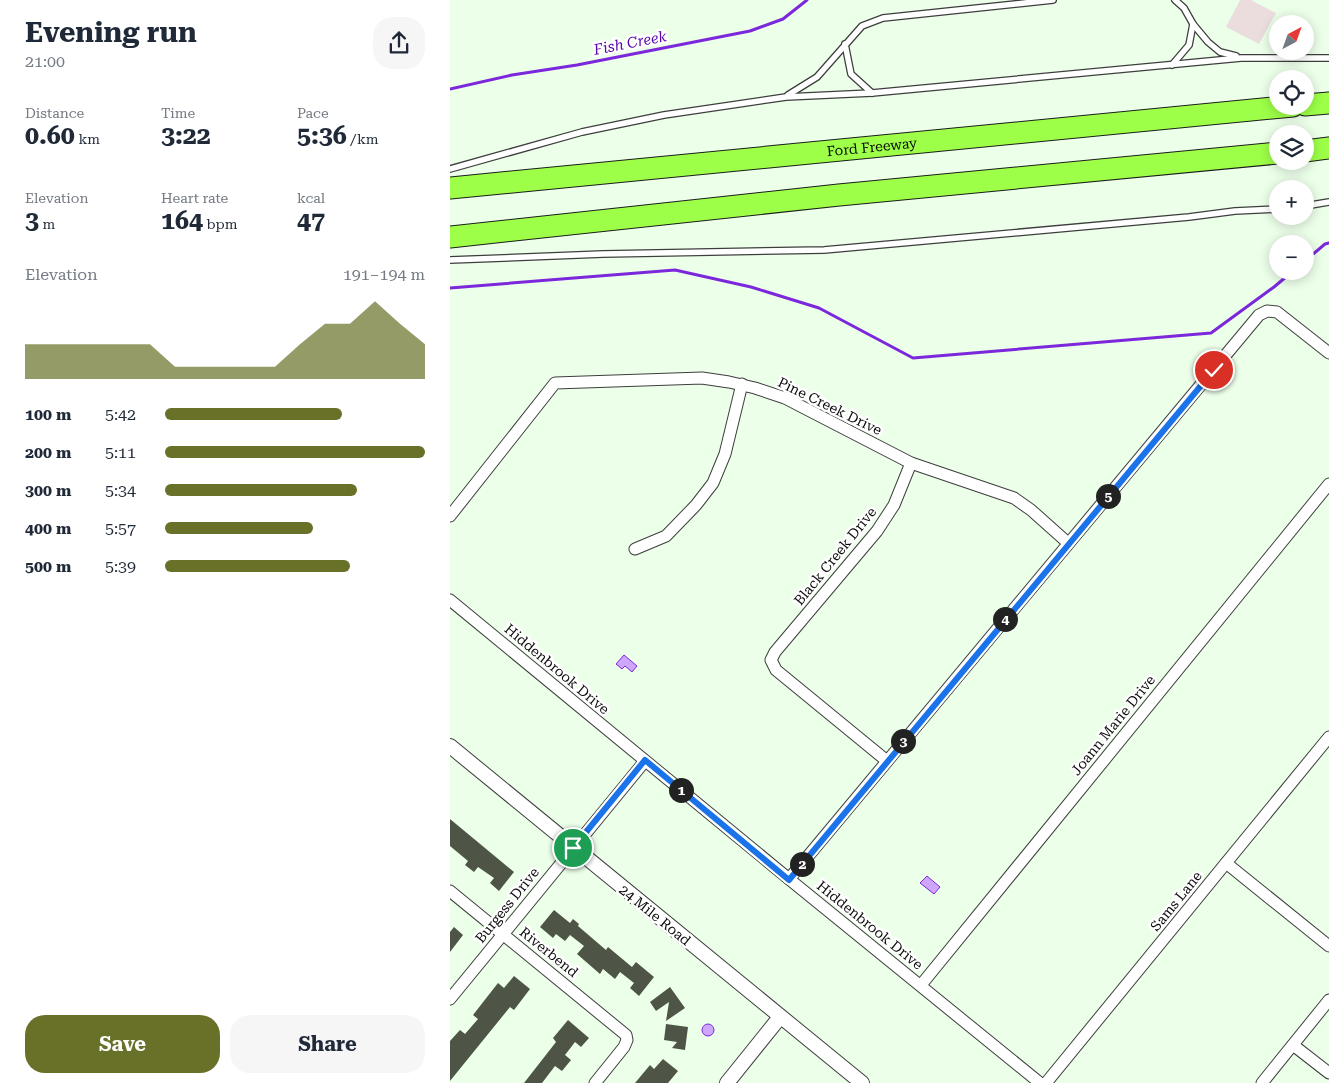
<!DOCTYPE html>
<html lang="en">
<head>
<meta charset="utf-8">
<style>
	body { margin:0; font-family:"Roboto Serif",serif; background:#f6f6f7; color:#1f2937; height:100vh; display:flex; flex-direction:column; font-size:19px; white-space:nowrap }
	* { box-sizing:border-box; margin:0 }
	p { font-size:16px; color:#747a83 }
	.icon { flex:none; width:28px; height:28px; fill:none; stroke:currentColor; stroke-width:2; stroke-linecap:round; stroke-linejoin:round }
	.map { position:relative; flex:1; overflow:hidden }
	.panel { display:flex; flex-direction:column; background:#fff; width:450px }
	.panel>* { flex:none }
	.needle { width:32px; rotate:41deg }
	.fabs { position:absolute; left:819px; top:15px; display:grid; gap:10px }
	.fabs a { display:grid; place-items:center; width:45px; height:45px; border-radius:50%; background:#fff; box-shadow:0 2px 12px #0003; font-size:25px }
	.pin { position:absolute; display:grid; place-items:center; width:42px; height:42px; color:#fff; margin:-21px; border:2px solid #fff; border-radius:50%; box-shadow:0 1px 5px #0007 }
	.km { position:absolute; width:25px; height:25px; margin:-12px; border-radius:50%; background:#222; color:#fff; font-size:14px; line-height:25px; text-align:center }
	.round { display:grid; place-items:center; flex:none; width:52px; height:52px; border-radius:20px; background:#f6f6f7 }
	.overview { display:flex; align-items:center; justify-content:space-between; height:85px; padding:0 25px }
	h1 { font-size:28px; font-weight:700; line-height:38px }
	.figures { display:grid; grid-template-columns:repeat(3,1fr); gap:8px; height:85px; padding:5px 25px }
	.figures div { display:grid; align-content:center }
	.figures b { font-size:25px; font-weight:700 }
	.figures small { font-size:14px; font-weight:400 }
	.figures p { font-size:14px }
	.chart { height:140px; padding:10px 25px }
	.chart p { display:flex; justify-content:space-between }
	.chart svg { width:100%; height:90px; margin-top:5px; fill:#697128; opacity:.7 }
	.button { display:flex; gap:10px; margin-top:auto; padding:10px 25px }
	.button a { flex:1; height:58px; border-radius:20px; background:#697128; color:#fff; font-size:20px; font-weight:700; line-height:58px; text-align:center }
	.button a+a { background:#f6f6f7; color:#1f2937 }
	ul { padding:0 25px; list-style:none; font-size:16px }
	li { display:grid; grid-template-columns:80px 60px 1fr; align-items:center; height:38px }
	li i { height:12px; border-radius:6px; background:#697128 }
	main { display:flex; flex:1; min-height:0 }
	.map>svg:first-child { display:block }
	.industrial { fill:#ebddde }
	.water { fill:#cea7fd; stroke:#7c27db }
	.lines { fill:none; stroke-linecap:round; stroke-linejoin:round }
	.stream { stroke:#7c27db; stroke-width:3 }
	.building { fill:#4e5546 }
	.service-casing { stroke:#3e3e3e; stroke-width:8 }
	.minor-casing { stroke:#3e3e3e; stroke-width:13 }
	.tertiary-casing { stroke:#3e3e3e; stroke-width:16 }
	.motorway-casing { stroke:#1c1c1c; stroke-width:23 }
	.service { stroke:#fff; stroke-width:5.5 }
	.minor { stroke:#fff; stroke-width:11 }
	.tertiary { stroke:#fff; stroke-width:14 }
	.motorway { stroke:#9dff47; stroke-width:21 }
	.route-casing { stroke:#fff; stroke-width:10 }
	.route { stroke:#1a73e8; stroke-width:6 }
	.labels { text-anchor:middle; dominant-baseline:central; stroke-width:5; stroke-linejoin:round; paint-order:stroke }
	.street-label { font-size:14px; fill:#0b0b0b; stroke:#fff }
	.water-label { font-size:15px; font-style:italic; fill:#5b09a8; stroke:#fff }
</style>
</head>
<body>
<main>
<section class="panel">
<div class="overview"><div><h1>Evening run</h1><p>21:00</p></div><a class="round"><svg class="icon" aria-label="share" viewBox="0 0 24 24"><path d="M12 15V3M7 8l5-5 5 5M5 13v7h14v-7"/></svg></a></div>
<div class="figures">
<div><p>Distance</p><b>0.60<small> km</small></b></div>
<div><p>Time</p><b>3:22</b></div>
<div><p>Pace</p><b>5:36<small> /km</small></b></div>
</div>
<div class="figures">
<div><p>Elevation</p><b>3<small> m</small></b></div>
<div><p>Heart rate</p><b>164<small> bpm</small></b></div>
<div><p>kcal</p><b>47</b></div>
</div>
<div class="chart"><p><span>Elevation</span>191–194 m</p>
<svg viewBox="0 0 160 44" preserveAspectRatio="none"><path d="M0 44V27L10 27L20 27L30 27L40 27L50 27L60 38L70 38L80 38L90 38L100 38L110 27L120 17L130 17L140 6L150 17L160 27V44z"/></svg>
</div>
<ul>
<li><b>100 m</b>5:42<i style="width:68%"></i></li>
<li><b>200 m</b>5:11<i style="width:100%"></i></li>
<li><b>300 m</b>5:34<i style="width:74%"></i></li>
<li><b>400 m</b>5:57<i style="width:57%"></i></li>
<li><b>500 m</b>5:39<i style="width:71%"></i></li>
</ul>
<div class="button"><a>Save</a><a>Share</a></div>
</section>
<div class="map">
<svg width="879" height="1083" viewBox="0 0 879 1083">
	<rect width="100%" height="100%" fill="#ecffe9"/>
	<polygon class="industrial" points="790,0 801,0 826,13 809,44 776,27"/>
	<g class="water">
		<polygon points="174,655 187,666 182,672 175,666 172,669 166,664"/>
		<polygon points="477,876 490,887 484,894 470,883"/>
		<circle cx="258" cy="1030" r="6"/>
	</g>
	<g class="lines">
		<g class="stream">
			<polyline points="0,89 62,75 127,65 300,31 333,19 357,0"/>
			<polyline points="855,261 875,244 879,243"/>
			<polyline points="0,288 225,270 301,287 369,308 463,358 761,333 824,287 843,271"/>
		</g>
	</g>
	<g class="building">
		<polygon points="0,819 64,872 49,891 40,883 44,878 28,867 24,872 15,865 18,861 0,846"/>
		<polygon points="104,910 120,923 123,919 129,924 128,926 156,950 158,947 182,967 186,962 204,977 189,996 180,988 184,983 170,972 165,979 153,969 150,974 127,954 134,946 120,935 115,941 106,934 103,938 90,927"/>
		<polygon points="4,927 13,935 0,952 0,932"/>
		<polygon points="64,976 80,989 64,1010 60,1007 0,1081 0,1041 10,1030 15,1034 28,1019 23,1015 48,983 54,988"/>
		<polygon points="220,987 235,1008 216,1021 219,1002 206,1011 200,1002"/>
		<polygon points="118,1020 139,1038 131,1047 125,1042 115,1055 121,1060 112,1071 105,1066 92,1083 74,1083 106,1042 103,1038"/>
		<polygon points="216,1024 238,1027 235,1050 222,1048 227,1042 214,1040"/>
		<polygon points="213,1059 228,1071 218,1083 185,1083 200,1065 204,1069"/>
	</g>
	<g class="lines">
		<g class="service-casing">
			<g id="service">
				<polyline points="743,24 758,42 770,52 786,56"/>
				<polyline points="395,44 401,74 422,93"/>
				<polyline points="722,65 739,45 743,24 734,8 725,0"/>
				<polyline points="338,95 367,77 412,26 433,18 603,0"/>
				<polyline points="0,169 132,132 214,115 336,97 422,93 791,58 879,58"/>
				<polyline points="855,206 879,202"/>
				<polyline points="0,260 153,254 374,250 739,217 785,211 828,209"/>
			</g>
		</g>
		<g class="minor-casing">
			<g id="minor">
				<polyline points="0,516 105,383 252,378 279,382 305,388 335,398 461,463 564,498 581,510 618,543"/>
				<polyline points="185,549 216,536 246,505 263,483 275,454 292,384"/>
				<polyline points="0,600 339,879 590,1083"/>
				<polyline points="437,761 326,670 321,660 325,652 427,531 444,505 461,463"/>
				<polyline points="776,863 879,946"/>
				<polyline points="339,879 809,315 817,311 827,312 879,353"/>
				<polyline points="0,891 176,1035 177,1040 174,1047 145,1083"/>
				<polyline points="471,985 879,484"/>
				<polyline points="0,999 195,761"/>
				<polyline points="843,1045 879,1073"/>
				<polyline points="596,1083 879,737"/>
				<polyline points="812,1083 879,1000"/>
			</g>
		</g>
		<g class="tertiary-casing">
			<g id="tertiary">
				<polyline points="0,746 412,1083"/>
				<polyline points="277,1083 330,1017"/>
			</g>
		</g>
		<g class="motorway-casing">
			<g id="motorway">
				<polyline points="855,105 879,103"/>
				<polyline points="855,151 879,148"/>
				<path id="s1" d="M 0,188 L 843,106"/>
				<polyline points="0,237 389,195 828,153"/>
			</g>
		</g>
		<use href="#service" class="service"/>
		<use href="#minor" class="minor"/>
		<use href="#tertiary" class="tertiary"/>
		<use href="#motorway" class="motorway"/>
	</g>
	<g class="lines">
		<g class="route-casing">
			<polyline id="route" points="123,848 195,760 339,880 764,370"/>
		</g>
		<use href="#route" class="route"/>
	</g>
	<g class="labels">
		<g class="street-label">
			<text stroke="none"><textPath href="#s1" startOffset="424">Ford Freeway</textPath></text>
			<text transform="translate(380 406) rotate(26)">Pine Creek Drive</text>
			<text transform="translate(385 556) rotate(-51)">Black Creek Drive</text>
			<text transform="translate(107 669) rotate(40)">Hiddenbrook Drive</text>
			<text transform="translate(663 725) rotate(-51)">Joann Marie Drive</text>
			<text transform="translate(726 901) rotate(-51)">Sams Lane</text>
			<text transform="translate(57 905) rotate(-51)">Burgess Drive</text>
			<text transform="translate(205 915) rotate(39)">24 Mile Road</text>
			<text transform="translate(420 925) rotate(39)">Hiddenbrook Drive</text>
			<text transform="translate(99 952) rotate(39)">Riverbend</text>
		</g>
		<g class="water-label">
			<text transform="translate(180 43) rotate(-11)">Fish Creek</text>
		</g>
	</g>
</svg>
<div class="fabs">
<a><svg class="needle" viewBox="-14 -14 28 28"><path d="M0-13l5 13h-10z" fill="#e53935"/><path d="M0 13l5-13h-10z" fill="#747a83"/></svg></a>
<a><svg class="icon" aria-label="locate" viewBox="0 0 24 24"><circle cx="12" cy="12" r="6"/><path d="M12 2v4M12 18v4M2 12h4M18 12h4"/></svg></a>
<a><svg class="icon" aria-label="layers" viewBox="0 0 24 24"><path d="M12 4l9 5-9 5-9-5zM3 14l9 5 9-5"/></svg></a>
<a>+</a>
<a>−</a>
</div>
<div class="pin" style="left:123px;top:848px;background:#1e9e55"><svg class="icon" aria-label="arrive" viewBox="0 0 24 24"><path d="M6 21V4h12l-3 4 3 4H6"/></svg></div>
<div class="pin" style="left:764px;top:370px;background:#d93025"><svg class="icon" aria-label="check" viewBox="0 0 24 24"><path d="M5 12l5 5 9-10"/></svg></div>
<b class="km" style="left:231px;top:790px">1</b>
<b class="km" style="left:352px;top:864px">2</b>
<b class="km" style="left:453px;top:741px">3</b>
<b class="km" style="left:555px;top:619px">4</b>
<b class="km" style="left:658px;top:496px">5</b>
</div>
</main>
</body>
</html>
